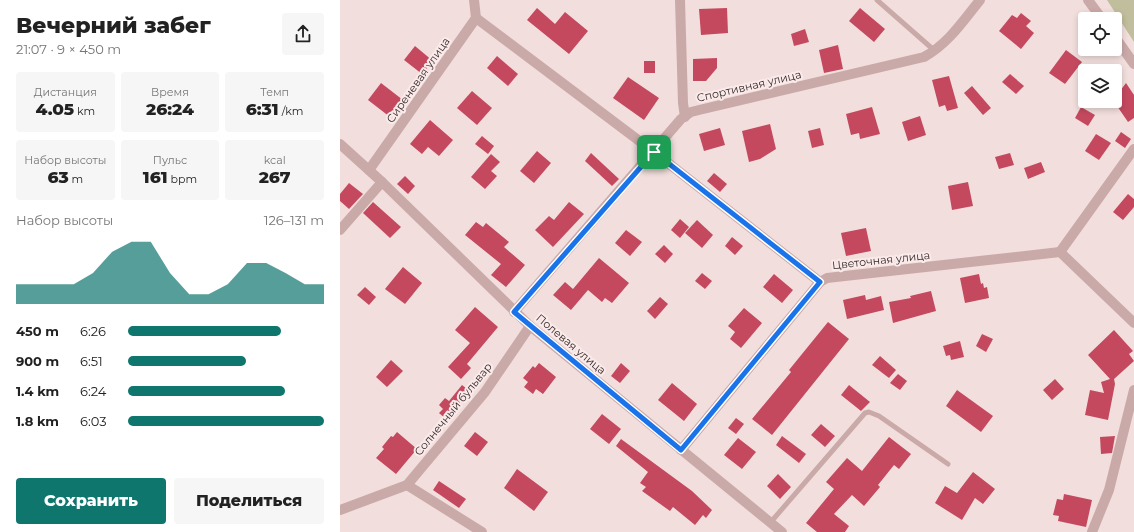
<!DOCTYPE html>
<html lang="ru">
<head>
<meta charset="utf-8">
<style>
	body { margin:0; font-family:Montserrat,sans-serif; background:#f6f6f6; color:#222; height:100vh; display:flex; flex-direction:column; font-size:15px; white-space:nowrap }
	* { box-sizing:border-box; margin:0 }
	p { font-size:13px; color:#767676 }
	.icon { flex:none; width:22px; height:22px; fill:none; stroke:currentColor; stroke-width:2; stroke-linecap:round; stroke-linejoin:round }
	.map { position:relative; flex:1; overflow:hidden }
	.panel { display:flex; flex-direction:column; background:#fff; width:340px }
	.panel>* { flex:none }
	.fabs { position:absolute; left:738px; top:12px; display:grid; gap:8px }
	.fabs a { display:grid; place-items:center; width:44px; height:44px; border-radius:4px; background:#fff; box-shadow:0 2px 6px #0003; font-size:20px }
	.pin { position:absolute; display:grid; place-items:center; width:34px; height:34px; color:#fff; margin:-17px; border-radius:8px; box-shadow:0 2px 6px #0006 }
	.round { display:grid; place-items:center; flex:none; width:42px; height:42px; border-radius:4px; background:#f6f6f6 }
	.overview { display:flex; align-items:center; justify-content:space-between; height:68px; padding:0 16px }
	h1 { font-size:22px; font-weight:800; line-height:30px }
	.metrics { display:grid; grid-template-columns:repeat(3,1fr); gap:6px; height:68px; padding:4px 16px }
	.metrics div { display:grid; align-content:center; border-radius:4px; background:#f6f6f6; text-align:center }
	.metrics b { font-size:17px; font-weight:800 }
	.metrics small { font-size:11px; font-weight:400 }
	.metrics p { font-size:11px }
	.chart { height:112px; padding:8px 16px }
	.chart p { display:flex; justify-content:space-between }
	.chart svg { width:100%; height:72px; margin-top:4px; fill:#0f766e; opacity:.7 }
	.button { display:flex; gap:8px; margin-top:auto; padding:8px 16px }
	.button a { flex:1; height:46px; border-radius:4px; background:#0f766e; color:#fff; font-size:16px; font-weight:800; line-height:46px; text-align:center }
	.button a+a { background:#f6f6f6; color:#222 }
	ul { padding:0 16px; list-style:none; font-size:13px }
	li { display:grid; grid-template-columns:64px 48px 1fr; align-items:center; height:30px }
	li i { height:10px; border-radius:5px; background:#0f766e }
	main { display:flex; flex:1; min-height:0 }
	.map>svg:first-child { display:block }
	.garden { fill:#c1be9d }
	.building { fill:#c4495f }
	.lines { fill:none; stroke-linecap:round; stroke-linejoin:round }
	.service { stroke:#caaaa9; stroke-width:5 }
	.minor { stroke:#caaaa9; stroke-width:10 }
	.route-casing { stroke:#fff; stroke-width:8 }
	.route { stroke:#1a73e8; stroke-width:5 }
	.labels { text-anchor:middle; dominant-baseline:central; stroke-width:4; stroke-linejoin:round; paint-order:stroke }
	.street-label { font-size:11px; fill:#37292a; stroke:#faebea }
</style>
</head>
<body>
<main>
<section class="panel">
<div class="overview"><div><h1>Вечерний забег</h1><p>21:07 · 9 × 450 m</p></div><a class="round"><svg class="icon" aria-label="share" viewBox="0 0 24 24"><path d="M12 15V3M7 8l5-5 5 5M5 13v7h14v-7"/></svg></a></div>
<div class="metrics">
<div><p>Дистанция</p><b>4.05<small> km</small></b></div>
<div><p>Время</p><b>26:24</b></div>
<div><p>Темп</p><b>6:31<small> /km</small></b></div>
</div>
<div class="metrics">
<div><p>Набор высоты</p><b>63<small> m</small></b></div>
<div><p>Пульс</p><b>161<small> bpm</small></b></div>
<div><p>kcal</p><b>267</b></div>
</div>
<div class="chart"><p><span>Набор высоты</span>126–131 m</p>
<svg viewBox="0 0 160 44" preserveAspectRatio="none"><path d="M0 44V32L10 32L20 32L30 32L40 25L50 12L60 6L70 6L80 25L90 38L100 38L110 32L120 19L130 19L140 25L150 32L160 32V44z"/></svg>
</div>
<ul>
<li><b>450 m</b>6:26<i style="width:78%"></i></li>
<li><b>900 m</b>6:51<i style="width:60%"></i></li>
<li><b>1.4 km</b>6:24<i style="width:80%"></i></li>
<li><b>1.8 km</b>6:03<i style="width:100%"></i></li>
</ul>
<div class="button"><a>Сохранить</a><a>Поделиться</a></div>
</section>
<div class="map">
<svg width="794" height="532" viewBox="0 0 794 532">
	<rect width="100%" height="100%" fill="#f2dfdd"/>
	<polygon class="garden" points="767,0 794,0 794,42"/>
	<g class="building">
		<polygon points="197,8 215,24 225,12 248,31 229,54 187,20"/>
		<polygon points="387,8 388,33 361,35 359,9"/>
		<polygon points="520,8 545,29 534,42 509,21"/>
		<polygon points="681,13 691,21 686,26 694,33 681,49 659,31 672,15 677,18"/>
		<polygon points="465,29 469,42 454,46 451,34"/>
		<polygon points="498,45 503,69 484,73 479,50"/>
		<polygon points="75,46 93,61 82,74 64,60"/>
		<polygon points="726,50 742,62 725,84 709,73"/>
		<polygon points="157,56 178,74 168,86 147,68"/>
		<polygon points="377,58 377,68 366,81 353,81 353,59"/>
		<rect x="304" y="61" width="11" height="12"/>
		<polygon points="670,74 684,86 676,94 662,82"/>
		<polygon points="609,76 618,108 607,111 605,105 599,107 592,80"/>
		<polygon points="288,77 319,98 304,120 273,98"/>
		<polygon points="41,83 63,100 50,117 28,100"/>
		<polygon points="786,83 794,95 794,118 788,122 775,103 775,87 780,91"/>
		<polygon points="632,86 651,108 643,115 624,93"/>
		<polygon points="132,91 152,108 137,125 117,108"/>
		<polygon points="532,107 540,134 520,139 519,133 511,135 506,114"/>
		<polygon points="741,107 755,115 748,126 735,118"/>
		<polygon points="580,116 586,135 568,141 562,122"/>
		<polygon points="90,120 113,140 99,156 88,147 82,154 70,144"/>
		<polygon points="430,124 436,149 420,159 409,162 402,131"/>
		<polygon points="380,128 385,145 364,151 359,134"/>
		<polygon points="480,128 484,145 472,148 468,131"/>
		<polygon points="781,132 791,139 785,148 775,141"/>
		<polygon points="756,134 771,143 759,160 745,151"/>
		<polygon points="142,136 154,146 148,154 135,144"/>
		<polygon points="197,151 211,163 194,183 180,171"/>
		<polygon points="251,153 279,179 272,186 245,161"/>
		<polygon points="670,153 674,165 659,169 655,157"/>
		<polygon points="151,154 160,162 151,171 157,176 145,189 131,177"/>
		<polygon points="701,162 705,172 688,179 684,168"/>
		<polygon points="374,173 387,184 380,192 367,181"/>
		<polygon points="65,176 75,186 68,194 57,184"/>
		<polygon points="628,182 633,206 612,210 608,186"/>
		<polygon points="9,183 23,194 9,209 0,201 0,194"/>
		<polygon points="788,194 794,199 794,207 783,220 773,212"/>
		<polygon points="33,202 61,227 50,238 23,213"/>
		<polygon points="229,202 244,214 213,247 195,230 209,216 214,220"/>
		<polygon points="340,219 349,227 340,238 331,230"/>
		<polygon points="357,220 373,235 362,248 345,233"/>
		<polygon points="136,222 143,227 146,223 169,242 164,247 185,265 166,287 151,275 161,264 125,235"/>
		<polygon points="526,228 531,251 506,256 501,233"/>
		<polygon points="286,230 302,242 290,256 275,243"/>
		<polygon points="392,237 403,246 395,255 385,246"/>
		<polygon points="324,245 333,254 325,263 315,254"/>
		<polygon points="259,258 289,283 272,303 265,298 262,302 248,290 231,310 213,295 225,282 233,289"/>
		<polygon points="63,267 82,283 65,304 45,289"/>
		<polygon points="362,273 372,281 365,289 355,281"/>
		<polygon points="434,274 453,290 442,303 423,287"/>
		<polygon points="639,274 641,284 643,283 644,288 647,287 649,298 625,303 620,278"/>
		<polygon points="25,287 36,297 29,305 17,295"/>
		<polygon points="591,291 596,311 553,323 549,302 571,298 570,296"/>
		<polygon points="525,295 526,300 541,296 544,310 507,319 503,300"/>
		<polygon points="320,297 328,304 315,319 307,311"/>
		<polygon points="135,307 158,327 127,364 131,368 121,379 108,367 130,343 115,330"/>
		<polygon points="404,308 422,323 401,348 390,339 395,332 388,326"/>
		<polygon points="488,322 509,339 432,435 412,419 451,372 449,370"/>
		<polygon points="774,330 793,351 789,354 794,361 774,379 775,384 768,420 745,415 750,390 764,393 761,382 770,379 748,355"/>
		<polygon points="642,334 653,339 646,352 636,346"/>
		<polygon points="620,341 624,357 611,360 610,355 606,356 603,346"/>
		<polygon points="540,356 556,370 549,378 532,365"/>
		<polygon points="51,360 63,371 47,387 36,377"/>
		<polygon points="199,363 216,377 203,394 196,389 193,394 184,387 188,382 183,378 193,366 195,368"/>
		<polygon points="281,363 290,371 280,383 271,376"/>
		<polygon points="558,374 567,381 560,390 550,383"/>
		<polygon points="715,379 724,389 712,400 703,390"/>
		<polygon points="332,383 357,404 344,421 318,400"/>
		<polygon points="122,385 132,393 125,401 123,399 106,419 99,413 103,409 99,405 105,398 109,401"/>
		<polygon points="509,385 530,402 521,411 501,395"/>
		<polygon points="617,390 653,416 641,432 606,406"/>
		<polygon points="262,414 281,429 269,444 250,429"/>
		<polygon points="396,418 404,424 396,434 388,428"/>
		<polygon points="481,424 495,436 485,447 471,435"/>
		<polygon points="57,432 77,449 56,474 36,458 44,449 42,447 51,436 53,437"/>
		<polygon points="135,432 148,442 137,456 124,446"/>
		<polygon points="442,436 466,454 459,463 436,445"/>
		<polygon points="775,436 772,453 761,454 760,437"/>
		<polygon points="549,437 571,454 559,469 554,465 538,485 540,487 524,506 512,495 494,514 509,526 505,532 477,532 466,523 494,489 486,482 507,458 522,471"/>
		<polygon points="398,438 416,452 402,469 384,455"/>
		<polygon points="281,439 352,491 372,510 366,518 363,515 355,525 333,507 330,511 302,491 306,487 300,483 308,472 276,446"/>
		<polygon points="177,469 208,492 194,511 164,488"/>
		<polygon points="633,472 655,489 643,504 635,498 622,520 595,503 605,486 617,493"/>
		<polygon points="438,474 451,487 440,499 427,486"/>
		<polygon points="99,481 126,499 119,508 93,490"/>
		<polygon points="724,494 752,500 746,527 718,521 719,516 713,515 717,499 723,500"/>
	</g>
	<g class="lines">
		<g class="service">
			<polyline points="537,0 595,51"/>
			<polyline points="430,523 525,413 529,412 539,416 608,464"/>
		</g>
		<g class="minor">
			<polyline points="340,0 343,103 345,117"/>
			<polyline points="748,0 762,19"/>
			<polyline points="136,18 314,152 480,282"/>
			<polyline points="775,37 794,64"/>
			<polyline points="0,144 42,182 190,326 442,532"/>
			<polyline points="29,170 136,18 134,0"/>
			<polyline points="0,230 42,182"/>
			<polyline points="720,252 794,149"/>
			<path d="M 174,312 L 341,119 L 351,112 L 359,110 L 584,57 C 608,44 623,21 640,0"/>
			<polyline points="341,450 480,282 487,278 720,252 794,323"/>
			<polyline points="67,485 142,532"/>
			<polyline points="0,510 67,485 145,392 190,326"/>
			<polyline points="752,532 769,490 794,390"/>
		</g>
	</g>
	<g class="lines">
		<g class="route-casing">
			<polygon id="route" points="314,152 480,282 341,450 174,312"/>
		</g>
		<use href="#route" class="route"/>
	</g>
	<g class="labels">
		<g class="street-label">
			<text transform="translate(78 80) rotate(-55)">Сиреневая улица</text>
			<text transform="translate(409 86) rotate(-13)">Спортивная улица</text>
			<text transform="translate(541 260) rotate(-6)">Цветочная улица</text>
			<text transform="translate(231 344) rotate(40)">Полевая улица</text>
			<text transform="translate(113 409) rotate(-51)">Солнечный бульвар</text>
		</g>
	</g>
</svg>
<div class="fabs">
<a><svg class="icon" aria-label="locate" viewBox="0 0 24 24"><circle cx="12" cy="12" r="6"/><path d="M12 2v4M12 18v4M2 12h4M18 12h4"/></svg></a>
<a><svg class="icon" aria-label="layers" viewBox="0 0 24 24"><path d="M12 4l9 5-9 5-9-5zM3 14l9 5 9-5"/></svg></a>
</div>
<div class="pin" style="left:314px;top:152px;background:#1e9e55"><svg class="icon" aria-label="arrive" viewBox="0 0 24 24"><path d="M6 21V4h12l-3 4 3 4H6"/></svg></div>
</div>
</main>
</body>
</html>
